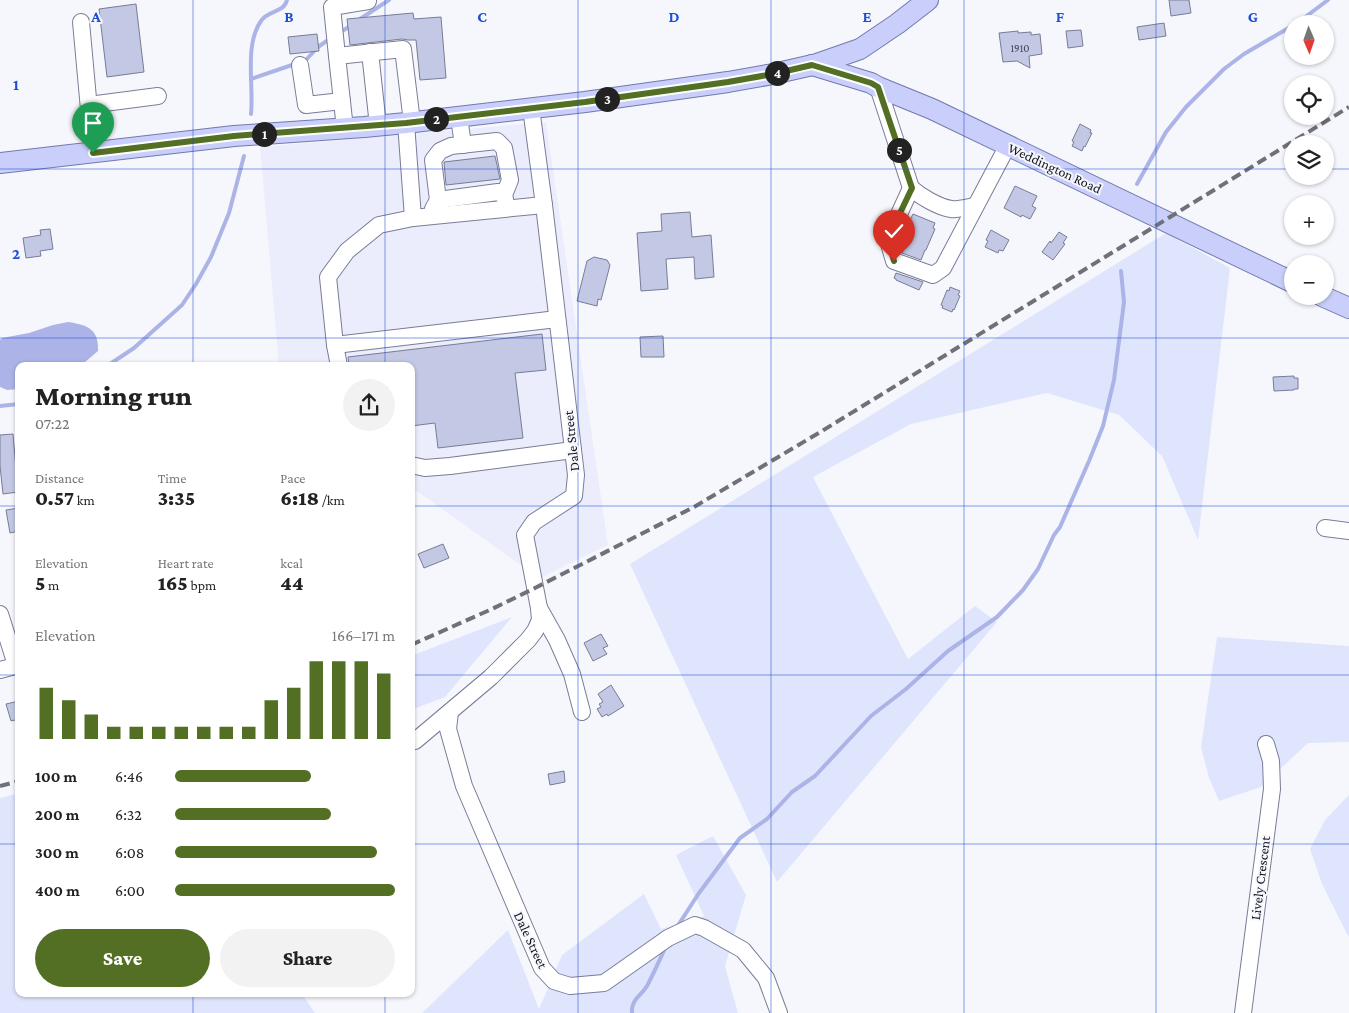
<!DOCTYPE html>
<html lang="en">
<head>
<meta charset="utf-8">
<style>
	body { margin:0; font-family:"Crimson Pro",serif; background:#f2f2f2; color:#222; height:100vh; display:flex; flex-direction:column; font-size:19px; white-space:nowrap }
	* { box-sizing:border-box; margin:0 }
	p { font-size:16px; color:#767676 }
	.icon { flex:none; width:28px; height:28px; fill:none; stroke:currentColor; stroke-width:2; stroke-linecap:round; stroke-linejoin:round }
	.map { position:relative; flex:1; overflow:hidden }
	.side { position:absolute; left:15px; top:362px; width:400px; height:635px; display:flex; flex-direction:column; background:#fff; border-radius:10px; box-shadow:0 1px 4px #0004 }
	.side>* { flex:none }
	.needle { width:32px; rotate:178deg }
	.fabs { position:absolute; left:1284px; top:15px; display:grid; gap:10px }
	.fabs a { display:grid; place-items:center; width:50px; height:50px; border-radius:50%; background:#fff; box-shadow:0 1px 4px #0004; font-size:25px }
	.pin { position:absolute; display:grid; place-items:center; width:42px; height:42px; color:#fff; margin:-51px -21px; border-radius:50% 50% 50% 0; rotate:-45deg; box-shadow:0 0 5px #0007 }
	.pin .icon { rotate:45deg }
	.km { position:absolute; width:25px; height:25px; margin:-12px; border-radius:50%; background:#222; color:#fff; font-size:14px; line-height:25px; text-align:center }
	.round { display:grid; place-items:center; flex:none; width:52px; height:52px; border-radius:26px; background:#f2f2f2 }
	.headline { display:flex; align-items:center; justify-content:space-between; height:85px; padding:0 20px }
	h1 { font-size:28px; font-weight:800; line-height:38px }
	.stats { display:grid; grid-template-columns:repeat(3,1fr); gap:8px; height:85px; padding:5px 20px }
	.stats div { display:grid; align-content:center }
	.stats b { font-size:21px; font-weight:800 }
	.stats small { font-size:14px; font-weight:400 }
	.stats p { font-size:14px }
	.chart { height:140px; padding:10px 20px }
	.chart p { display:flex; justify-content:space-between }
	.chart svg { width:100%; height:90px; margin-top:5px; stroke:#526f24; stroke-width:6 }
	.primary-button { display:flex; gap:10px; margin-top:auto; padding:10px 20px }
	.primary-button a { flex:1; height:58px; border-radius:30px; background:#526f24; color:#fff; font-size:20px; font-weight:800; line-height:58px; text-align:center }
	.primary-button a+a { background:#f2f2f2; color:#222 }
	ul { padding:0 20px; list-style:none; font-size:16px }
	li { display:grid; grid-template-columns:80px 60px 1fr; align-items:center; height:38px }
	li i { height:12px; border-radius:6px; background:#526f24 }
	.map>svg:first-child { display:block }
	.built { fill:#ebedfc }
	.green { fill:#e0e5fe }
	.water { fill:#acb4e7 }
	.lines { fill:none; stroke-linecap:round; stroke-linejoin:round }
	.stream { stroke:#acb4e7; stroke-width:4 }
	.building { fill:#c3c8e4; stroke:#787c96 }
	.minor-casing { stroke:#797d97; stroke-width:18 }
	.major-casing { stroke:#7379ac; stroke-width:22 }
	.minor { stroke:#fff; stroke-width:16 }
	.major { stroke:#c9cefa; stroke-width:20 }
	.rail { stroke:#6f7078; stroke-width:4; stroke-dasharray:10 5; stroke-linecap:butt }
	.route-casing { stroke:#fff; stroke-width:10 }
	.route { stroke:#526f24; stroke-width:6 }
	.grid { fill:none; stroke:#1d4ed8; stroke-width:1; stroke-opacity:0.55 }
	.labels { text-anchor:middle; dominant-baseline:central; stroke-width:4; stroke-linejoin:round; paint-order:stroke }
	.number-label { font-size:11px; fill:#404251 }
	.street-label { font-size:14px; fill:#151620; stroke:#f6f7fd }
	.grid-label { font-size:16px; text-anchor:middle; font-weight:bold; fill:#1d4ed8; stroke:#f6f7fd; stroke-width:4; stroke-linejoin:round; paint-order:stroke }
</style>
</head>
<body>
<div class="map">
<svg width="1349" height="1013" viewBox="0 0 1349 1013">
	<rect width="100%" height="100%" fill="#f6f7fd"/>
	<polygon class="built" points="546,122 608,545 526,585 522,566 411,487 411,366 279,366 260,147"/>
	<g class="green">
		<polygon points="1166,233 1230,268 1198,540 1162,456 1119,415 1047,393 911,424 813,477 908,659 975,606 997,622 777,882 630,564"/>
		<polygon points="512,617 445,697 411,710 411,656"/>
		<polygon points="1217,637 1349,646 1349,742 1308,743 1261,787 1219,801 1209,778 1201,747"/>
		<polygon points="19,793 19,994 302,994 315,1013 0,1013 0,798"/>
		<polygon points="1349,795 1349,936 1347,934 1322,884 1310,849 1325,820"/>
		<polygon points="713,836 746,895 725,966 738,1013 422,1013 508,930 539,1009 562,955 644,894 661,929 704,916 676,855"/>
	</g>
	<path class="water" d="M 68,322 C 88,325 99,329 98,351 L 84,363 L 77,366 L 19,366 L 19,389 L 7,390 L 0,387 L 0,340 L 2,338 L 29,333 L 53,325 Z"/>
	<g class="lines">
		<g class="stream">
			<polyline points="360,19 389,0"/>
			<polyline points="1296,24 1328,0"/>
			<polyline points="339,33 352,25"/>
			<polyline points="302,62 305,61 318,47 331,38"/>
			<polyline points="251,79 295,64"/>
			<path d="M 251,114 C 254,86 244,45 261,21 C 268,10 284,13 287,0"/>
			<polyline points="1137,184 1166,132 1186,107 1224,69 1244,54 1292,26"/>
			<polyline points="107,366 134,348 182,305 196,284 211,257 229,213 244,156"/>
			<polyline points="0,406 19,404"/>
			<polyline points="677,927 699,893 740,838 767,819 792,792 815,776 871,716 906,689 948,651 997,617 1023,590 1038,569 1054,535 1060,527 1089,461 1103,426 1114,380 1124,302 1121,271"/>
			<path d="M 632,1013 C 631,999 641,996 647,986 C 654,973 660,959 666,946"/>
		</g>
	</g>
	<g class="building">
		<polygon points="1169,0 1189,0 1191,13 1171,16"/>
		<polygon points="136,4 144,72 107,77 99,9"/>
		<polygon points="413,13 414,19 441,17 446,78 420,80 416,40 408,40 402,39 350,45 347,19"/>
		<polygon points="1164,23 1166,36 1139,40 1137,27"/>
		<polygon points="1081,30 1083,46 1068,48 1066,31"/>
		<polygon points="1018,31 1018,33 1031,32 1031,35 1040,34 1042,54 1029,56 1030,68 1017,61 1003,62 999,33"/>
		<polygon points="317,34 319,51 290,54 288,37"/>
		<polygon points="1080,124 1091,130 1090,133 1092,133 1085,147 1084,146 1082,151 1072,146 1074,142 1072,141"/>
		<polygon points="495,156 500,179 446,185 444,162"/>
		<polygon points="1015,186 1037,196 1032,206 1036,208 1030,219 1022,215 1021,217 1004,208"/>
		<polygon points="690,212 692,237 711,235 714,277 695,279 694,257 666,259 668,289 641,291 637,233 662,231 661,214"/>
		<polygon points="913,214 935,223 933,228 935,229 926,250 925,250 921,260 902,253 903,251 902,250 905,242 900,240 903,235 901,234 906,223 908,224"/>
		<polygon points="50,229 53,249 40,251 41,256 26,258 23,238 41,235 40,230"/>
		<polygon points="991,230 1009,240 1003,251 999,250 998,253 985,247 988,241 986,240"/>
		<polygon points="1059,232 1067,237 1063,243 1065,244 1053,260 1042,252 1050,241 1051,243"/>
		<polygon points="594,257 607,260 610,265 601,300 598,299 597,306 577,301 587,261"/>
		<polygon points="896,273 923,282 919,290 896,280 896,279 894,278"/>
		<polygon points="950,287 960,291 958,295 960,296 954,310 953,309 952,312 942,308 943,306 941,305 947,290 949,291"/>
		<polygon points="542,334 546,370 515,373 523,438 438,448 435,423 411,426 411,366 349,366 348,357"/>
		<polygon points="663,336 664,357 641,357 640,337"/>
		<polygon points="1294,376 1294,378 1298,378 1298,389 1294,389 1294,390 1274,391 1273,377"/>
		<polygon points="13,434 18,492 3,494 0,466 0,435"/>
		<polygon points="19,508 19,531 10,533 6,510"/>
		<polygon points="443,544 449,558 424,568 418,554"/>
		<polygon points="601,634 608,646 603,648 607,654 593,661 584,643"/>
		<polygon points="611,685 624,706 608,716 607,714 602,717 597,709 601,707 599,704 603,702 598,694"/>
		<polygon points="19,701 19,719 11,721 6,704"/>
		<polygon points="564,771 565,782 550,785 548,774"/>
	</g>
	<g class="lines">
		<g class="minor-casing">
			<g id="minor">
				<polyline points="81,22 93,153"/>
				<polyline points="370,52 378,126"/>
				<polyline points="337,56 332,7 368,1"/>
				<polyline points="300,65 306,105 342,101"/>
				<path d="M 878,87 L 911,188 C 920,196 938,207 951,209 C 958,210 968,207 975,206"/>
				<polyline points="89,105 158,96"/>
				<polyline points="459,117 463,145"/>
				<polyline points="406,123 413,218 544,205"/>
				<polyline points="345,129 337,56 403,49 412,122"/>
				<polyline points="911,188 889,236 889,244 894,261 933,275 943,268 1008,145"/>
				<polyline points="438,200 433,160 440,151 451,146 497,141 504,148 510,180 504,195"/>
				<polyline points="433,209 438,200 498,192 504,195 506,204"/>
				<polyline points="413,218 379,225 347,251 328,277 335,345 557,319"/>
				<polyline points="335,345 339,366"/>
				<polyline points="411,465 425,468 450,466 573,450"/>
				<polyline points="1325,528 1349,531"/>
				<polyline points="539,608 557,640 572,674 582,712"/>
				<polyline points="0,614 16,665"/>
				<polyline points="0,670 19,665"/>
				<polyline points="450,712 448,729 464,786 542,968 554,981 570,986 604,983 668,938 695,925 704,928 743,950 766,978 779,1013"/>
				<polyline points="415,741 491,677 528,640 535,631 540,620 539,608 525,535 534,522 574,496 576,475 544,205 531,108"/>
				<polyline points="1243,1013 1272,789 1271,761 1266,744"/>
			</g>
		</g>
		<g class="major-casing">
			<g id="major">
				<polyline points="812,65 871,83 878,87 932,109 1292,282"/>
				<polyline points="0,163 234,136 364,127 406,123 585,102 728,82 773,74 817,64 860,49 897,24 928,0"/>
				<polyline points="1322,296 1349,308"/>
			</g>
		</g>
		<use href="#minor" class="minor"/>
		<use href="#major" class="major"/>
		<g class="rail">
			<polyline points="411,645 492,609 535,588 694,507 822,431 1349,107"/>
			<polyline points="0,786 19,781"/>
		</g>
	</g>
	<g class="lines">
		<g class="route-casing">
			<polyline id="route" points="93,153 234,136 406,123 585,102 728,82 773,74 812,65 871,83 878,87 912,188 889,236 889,244 894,261"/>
		</g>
		<use href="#route" class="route"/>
	</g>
	<path class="grid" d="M 193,0 L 193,366M 385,0 L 385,366M 578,0 L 578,1013M 771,0 L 771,1013M 964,0 L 964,1013M 1156,0 L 1156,1013M 0,169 L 1292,169M 1325,169 L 1349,169M 0,338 L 1349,338M 0,506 L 19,506M 411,506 L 1349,506M 0,675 L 19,675M 411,675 L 1349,675M 0,844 L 19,844M 411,844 L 1349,844M 193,994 L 193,1013M 385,994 L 385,1013"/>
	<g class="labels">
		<g class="number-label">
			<text x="1020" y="48">1910</text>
		</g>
		<g class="street-label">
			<text transform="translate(1055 168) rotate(25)">Weddington Road</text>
			<text transform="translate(571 441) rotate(-96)">Dale Street</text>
			<text transform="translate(1260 878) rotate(-83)">Lively Crescent</text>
			<text transform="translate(531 940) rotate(65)">Dale Street</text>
		</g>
	</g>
	<g class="grid-label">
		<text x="96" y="22">A</text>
		<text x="289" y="22">B</text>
		<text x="482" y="22">C</text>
		<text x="674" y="22">D</text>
		<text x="867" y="22">E</text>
		<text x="1060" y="22">F</text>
		<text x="1253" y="22">G</text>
		<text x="16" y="90">1</text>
		<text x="16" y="259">2</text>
	</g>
</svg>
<div class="fabs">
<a><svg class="needle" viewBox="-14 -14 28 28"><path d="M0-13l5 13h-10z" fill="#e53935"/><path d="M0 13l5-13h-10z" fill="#767676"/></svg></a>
<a><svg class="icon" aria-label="locate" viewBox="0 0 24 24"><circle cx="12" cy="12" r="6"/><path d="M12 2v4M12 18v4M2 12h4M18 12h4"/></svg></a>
<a><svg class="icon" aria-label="layers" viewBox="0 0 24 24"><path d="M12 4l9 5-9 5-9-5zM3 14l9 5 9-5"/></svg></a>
<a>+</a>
<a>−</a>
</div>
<div class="pin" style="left:93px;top:153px;background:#1e9e55"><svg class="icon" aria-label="arrive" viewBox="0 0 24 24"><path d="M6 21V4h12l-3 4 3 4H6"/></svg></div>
<div class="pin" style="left:894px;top:261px;background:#d93025"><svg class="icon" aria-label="check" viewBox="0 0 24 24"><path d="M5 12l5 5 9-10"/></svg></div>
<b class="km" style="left:264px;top:134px">1</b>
<b class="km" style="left:436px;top:119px">2</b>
<b class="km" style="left:607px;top:99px">3</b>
<b class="km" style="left:777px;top:73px">4</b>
<b class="km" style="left:899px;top:150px">5</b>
<section class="side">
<div class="headline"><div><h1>Morning run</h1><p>07:22</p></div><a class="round"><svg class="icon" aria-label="share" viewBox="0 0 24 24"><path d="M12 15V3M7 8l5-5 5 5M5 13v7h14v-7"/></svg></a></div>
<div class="stats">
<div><p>Distance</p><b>0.57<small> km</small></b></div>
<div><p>Time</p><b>3:35</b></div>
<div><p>Pace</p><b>6:18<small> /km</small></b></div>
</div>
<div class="stats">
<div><p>Elevation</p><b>5<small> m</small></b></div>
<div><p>Heart rate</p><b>165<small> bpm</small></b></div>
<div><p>kcal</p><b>44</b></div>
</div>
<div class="chart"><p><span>Elevation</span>166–171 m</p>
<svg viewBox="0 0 160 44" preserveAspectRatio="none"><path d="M5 44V19M15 44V25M25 44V32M35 44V38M45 44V38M55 44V38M65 44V38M75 44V38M85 44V38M95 44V38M105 44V25M115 44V19M125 44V6M135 44V6M145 44V6M155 44V12"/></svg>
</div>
<ul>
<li><b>100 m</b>6:46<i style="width:62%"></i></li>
<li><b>200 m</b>6:32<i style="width:71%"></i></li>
<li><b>300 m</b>6:08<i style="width:92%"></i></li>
<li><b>400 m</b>6:00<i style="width:100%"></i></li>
</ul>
<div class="primary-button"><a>Save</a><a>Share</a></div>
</section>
</div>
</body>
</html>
